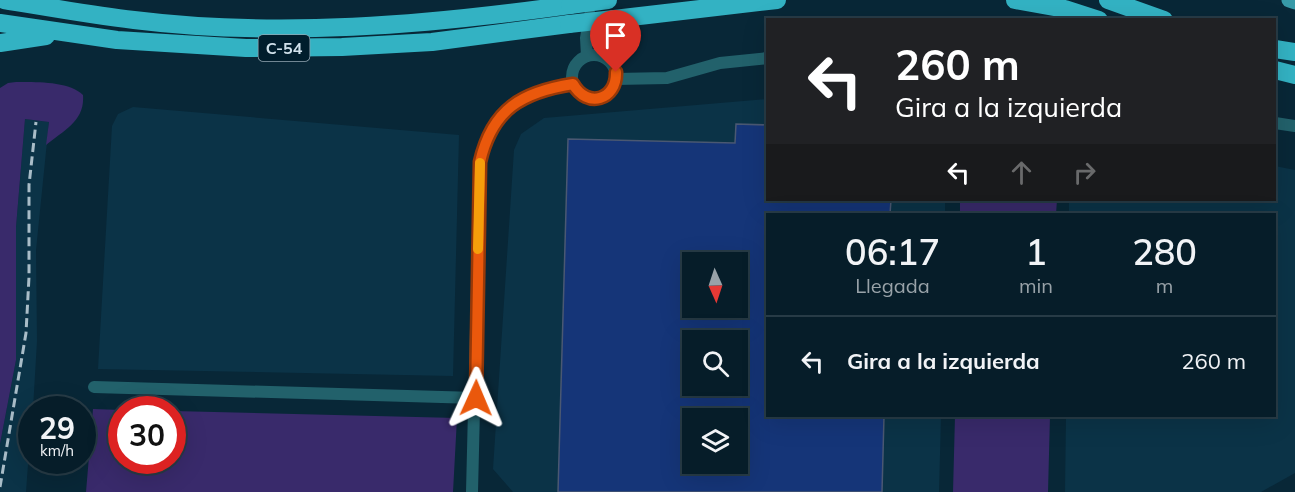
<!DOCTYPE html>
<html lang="es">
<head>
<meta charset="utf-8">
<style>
  :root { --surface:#061d29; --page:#142a35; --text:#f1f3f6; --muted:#98a2a8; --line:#273b46 }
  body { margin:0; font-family:Mulish,sans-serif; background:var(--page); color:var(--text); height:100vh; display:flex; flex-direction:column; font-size:22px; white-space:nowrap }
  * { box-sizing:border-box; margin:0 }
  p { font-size:20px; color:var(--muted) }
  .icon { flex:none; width:33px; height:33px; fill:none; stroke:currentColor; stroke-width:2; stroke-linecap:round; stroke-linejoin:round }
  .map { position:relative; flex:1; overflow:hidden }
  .side { position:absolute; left:766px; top:213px; width:510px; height:204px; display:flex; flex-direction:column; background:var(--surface); border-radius:0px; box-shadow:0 6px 24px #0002,0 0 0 2px var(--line) }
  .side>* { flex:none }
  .hud { position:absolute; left:766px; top:18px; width:510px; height:183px; border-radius:0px; box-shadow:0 6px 24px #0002,0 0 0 2px var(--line); background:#202124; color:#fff; overflow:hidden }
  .needle { width:39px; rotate:177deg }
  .buttons { position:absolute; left:682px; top:252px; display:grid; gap:12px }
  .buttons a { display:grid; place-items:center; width:66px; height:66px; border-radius:0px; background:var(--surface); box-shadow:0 6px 24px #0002,0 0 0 2px var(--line); font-size:30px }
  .speed { position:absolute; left:18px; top:396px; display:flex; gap:12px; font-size:30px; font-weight:700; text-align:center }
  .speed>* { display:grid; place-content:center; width:78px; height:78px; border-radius:50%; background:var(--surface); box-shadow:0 6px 24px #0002,0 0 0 2px var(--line); line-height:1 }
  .speed small { font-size:15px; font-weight:400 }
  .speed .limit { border:9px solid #d22; background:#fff; color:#111 }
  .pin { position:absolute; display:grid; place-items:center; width:51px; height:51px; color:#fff; margin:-62px -26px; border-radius:50% 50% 50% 0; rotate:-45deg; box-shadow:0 0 6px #0007 }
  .pin .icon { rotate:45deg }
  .me { position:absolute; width:66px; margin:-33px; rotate:1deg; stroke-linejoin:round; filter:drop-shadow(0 0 4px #0008) }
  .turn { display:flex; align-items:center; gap:21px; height:126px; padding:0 30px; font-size:27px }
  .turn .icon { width:78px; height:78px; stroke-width:2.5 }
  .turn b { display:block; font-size:42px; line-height:51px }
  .lanes { display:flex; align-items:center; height:57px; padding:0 30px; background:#0003; justify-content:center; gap:30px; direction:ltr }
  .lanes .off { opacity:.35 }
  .eta { display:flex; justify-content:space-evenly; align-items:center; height:102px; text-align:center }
  .eta b { font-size:36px; font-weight:600; line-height:42px }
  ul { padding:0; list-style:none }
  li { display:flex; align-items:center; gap:18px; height:90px; padding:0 30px; border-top:2px solid var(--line) }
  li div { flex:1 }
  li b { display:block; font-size:22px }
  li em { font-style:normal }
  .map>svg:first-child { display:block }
  .built { fill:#0b3347; fill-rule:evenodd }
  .green { fill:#392a6b }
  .building { fill:#153578; stroke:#4a5872; stroke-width:1.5; fill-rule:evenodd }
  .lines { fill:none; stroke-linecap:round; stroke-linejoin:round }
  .street { stroke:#22616b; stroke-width:12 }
  .primary { stroke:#379aa8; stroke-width:15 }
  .highway { stroke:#33b2c3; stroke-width:18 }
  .rail { stroke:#a9bdc8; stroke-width:3; stroke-dasharray:9 4.5; stroke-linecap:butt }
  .highway-bridge { stroke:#33b2c3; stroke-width:18 }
  .route-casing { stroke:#983908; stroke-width:15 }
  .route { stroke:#ea580c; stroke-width:10 }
  .slow { stroke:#f59e0b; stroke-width:10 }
  .labels { text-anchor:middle; stroke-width:6; stroke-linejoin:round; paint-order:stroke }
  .shield { fill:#001d2c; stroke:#92a6b2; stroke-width:1.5 }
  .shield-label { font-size:16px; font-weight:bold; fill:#d0e1eb }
</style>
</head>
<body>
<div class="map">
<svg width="1295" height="492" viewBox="0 0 1295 492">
  <rect width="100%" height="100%" fill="#082737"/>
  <path class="built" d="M 768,99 L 768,200 L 945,200 L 945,214 L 768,214 L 768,416 L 941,416 L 939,492 L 513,492 L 493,469 L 514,150 L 521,134 L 544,118 ZM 693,262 L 738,262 L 738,308 L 693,308 ZM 693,340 L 738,340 L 738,386 L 693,386 ZM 693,418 L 738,418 L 738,464 L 693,464 Z
    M 133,107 L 459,135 L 453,376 L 98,369 L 112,126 L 118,114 Z
    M 25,119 L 49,122 L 36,250 L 37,341 L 33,409 L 32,410 L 26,492 L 0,492 L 0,444 L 16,360 L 16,227 Z
    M 1275,166 L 1295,170 L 1295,473 L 1261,492 L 1065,492 L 1066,416 L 1275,416 L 1275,214 L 1069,214 L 1069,200 L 1275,200 Z"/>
  <path class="green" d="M 16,82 C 36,82 69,81 83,95 C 85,121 64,130 46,145 L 49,122 L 25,119 L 16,227 L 16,360 L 0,444 L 0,88 L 8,83 Z
    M 960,200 L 1057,200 L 1056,214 L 960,214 Z
    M 93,409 L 121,410 L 122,460 L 172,460 L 173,411 L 457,418 L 453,492 L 86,492 Z
    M 955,416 L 1050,416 L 1048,492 L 953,492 Z"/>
  <path class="building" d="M 736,124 L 768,125 L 768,200 L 891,200 L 890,214 L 768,214 L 768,416 L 884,416 L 882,492 L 558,492 L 568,139 L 735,143 ZM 693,262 L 738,262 L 738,308 L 693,308 ZM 693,340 L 738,340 L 738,386 L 693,386 ZM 693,418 L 738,418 L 738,464 L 693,464 Z"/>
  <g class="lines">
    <path class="street" d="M572 77a22 22 0 1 1 44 0a22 22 0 1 1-44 0Z
      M 587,56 L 586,38 L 590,15
      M 616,79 L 667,78 L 720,63 L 768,58
      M 1275,123 L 1295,126
      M 94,387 L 476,398
      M 472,492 L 480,162 C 492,109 522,92 573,84"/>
    <path class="primary" d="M 1289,0 L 1295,2"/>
    <path class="highway" d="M 4,0 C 47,7 91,15 134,20 C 278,38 428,25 570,5
      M 1015,0 L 1065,9 L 1099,20
      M 1108,0 L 1164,20
      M 614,19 L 777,0
      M 0,23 L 117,40 L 246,48 L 342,47 L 432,42 L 569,24
      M 0,43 L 46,36
      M 1275,49 L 1295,52
      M 1275,70 L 1295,75"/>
    <path class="rail" d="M 0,487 L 26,333 L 29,277 L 29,185 L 36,122"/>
    <path class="highway-bridge" d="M 570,5 L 608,0
      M 569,24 L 614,19"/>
  </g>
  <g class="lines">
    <g class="route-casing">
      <path id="route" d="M 476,398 L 480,162 C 492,109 522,92 573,84 C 587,109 617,100 616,72"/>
    </g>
    <use href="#route" class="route"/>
    <path class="slow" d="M 478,249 L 480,163"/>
  </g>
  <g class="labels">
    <rect class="shield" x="258.5" y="35" width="51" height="26" rx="4.5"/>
    <g class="shield-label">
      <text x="284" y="54">C-54</text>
    </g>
  </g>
</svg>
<div class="buttons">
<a><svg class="needle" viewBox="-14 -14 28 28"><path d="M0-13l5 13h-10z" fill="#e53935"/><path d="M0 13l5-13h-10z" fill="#98a2a8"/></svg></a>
<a><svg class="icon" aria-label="search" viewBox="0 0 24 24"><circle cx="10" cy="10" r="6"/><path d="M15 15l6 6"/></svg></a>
<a><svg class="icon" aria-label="layers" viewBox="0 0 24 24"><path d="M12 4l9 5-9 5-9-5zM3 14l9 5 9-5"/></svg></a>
</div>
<div class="speed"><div>29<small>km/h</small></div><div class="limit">30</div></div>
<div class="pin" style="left:616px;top:72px;background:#d93025"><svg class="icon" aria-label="arrive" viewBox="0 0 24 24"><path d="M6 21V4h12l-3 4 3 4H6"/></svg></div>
<svg class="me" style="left:476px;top:398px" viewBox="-20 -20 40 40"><path d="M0-17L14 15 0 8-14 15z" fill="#ea580c" stroke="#fff" stroke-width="4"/></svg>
<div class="hud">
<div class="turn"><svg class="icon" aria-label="left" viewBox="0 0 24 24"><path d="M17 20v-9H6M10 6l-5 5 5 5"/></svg><div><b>260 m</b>Gira a la izquierda</div></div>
<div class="lanes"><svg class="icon" aria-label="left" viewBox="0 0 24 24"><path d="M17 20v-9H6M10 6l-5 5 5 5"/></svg><svg class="icon off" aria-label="ahead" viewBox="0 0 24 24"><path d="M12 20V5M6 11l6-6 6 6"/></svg><svg class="icon off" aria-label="right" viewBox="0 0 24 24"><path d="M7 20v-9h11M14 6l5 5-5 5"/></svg></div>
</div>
<section class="side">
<div class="eta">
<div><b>06:17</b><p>Llegada</p></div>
<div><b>1</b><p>min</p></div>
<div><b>280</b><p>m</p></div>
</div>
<ul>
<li><svg class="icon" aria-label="left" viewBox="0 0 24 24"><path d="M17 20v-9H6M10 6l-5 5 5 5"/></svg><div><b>Gira a la izquierda</b></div><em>260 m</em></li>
</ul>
</section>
</div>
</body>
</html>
